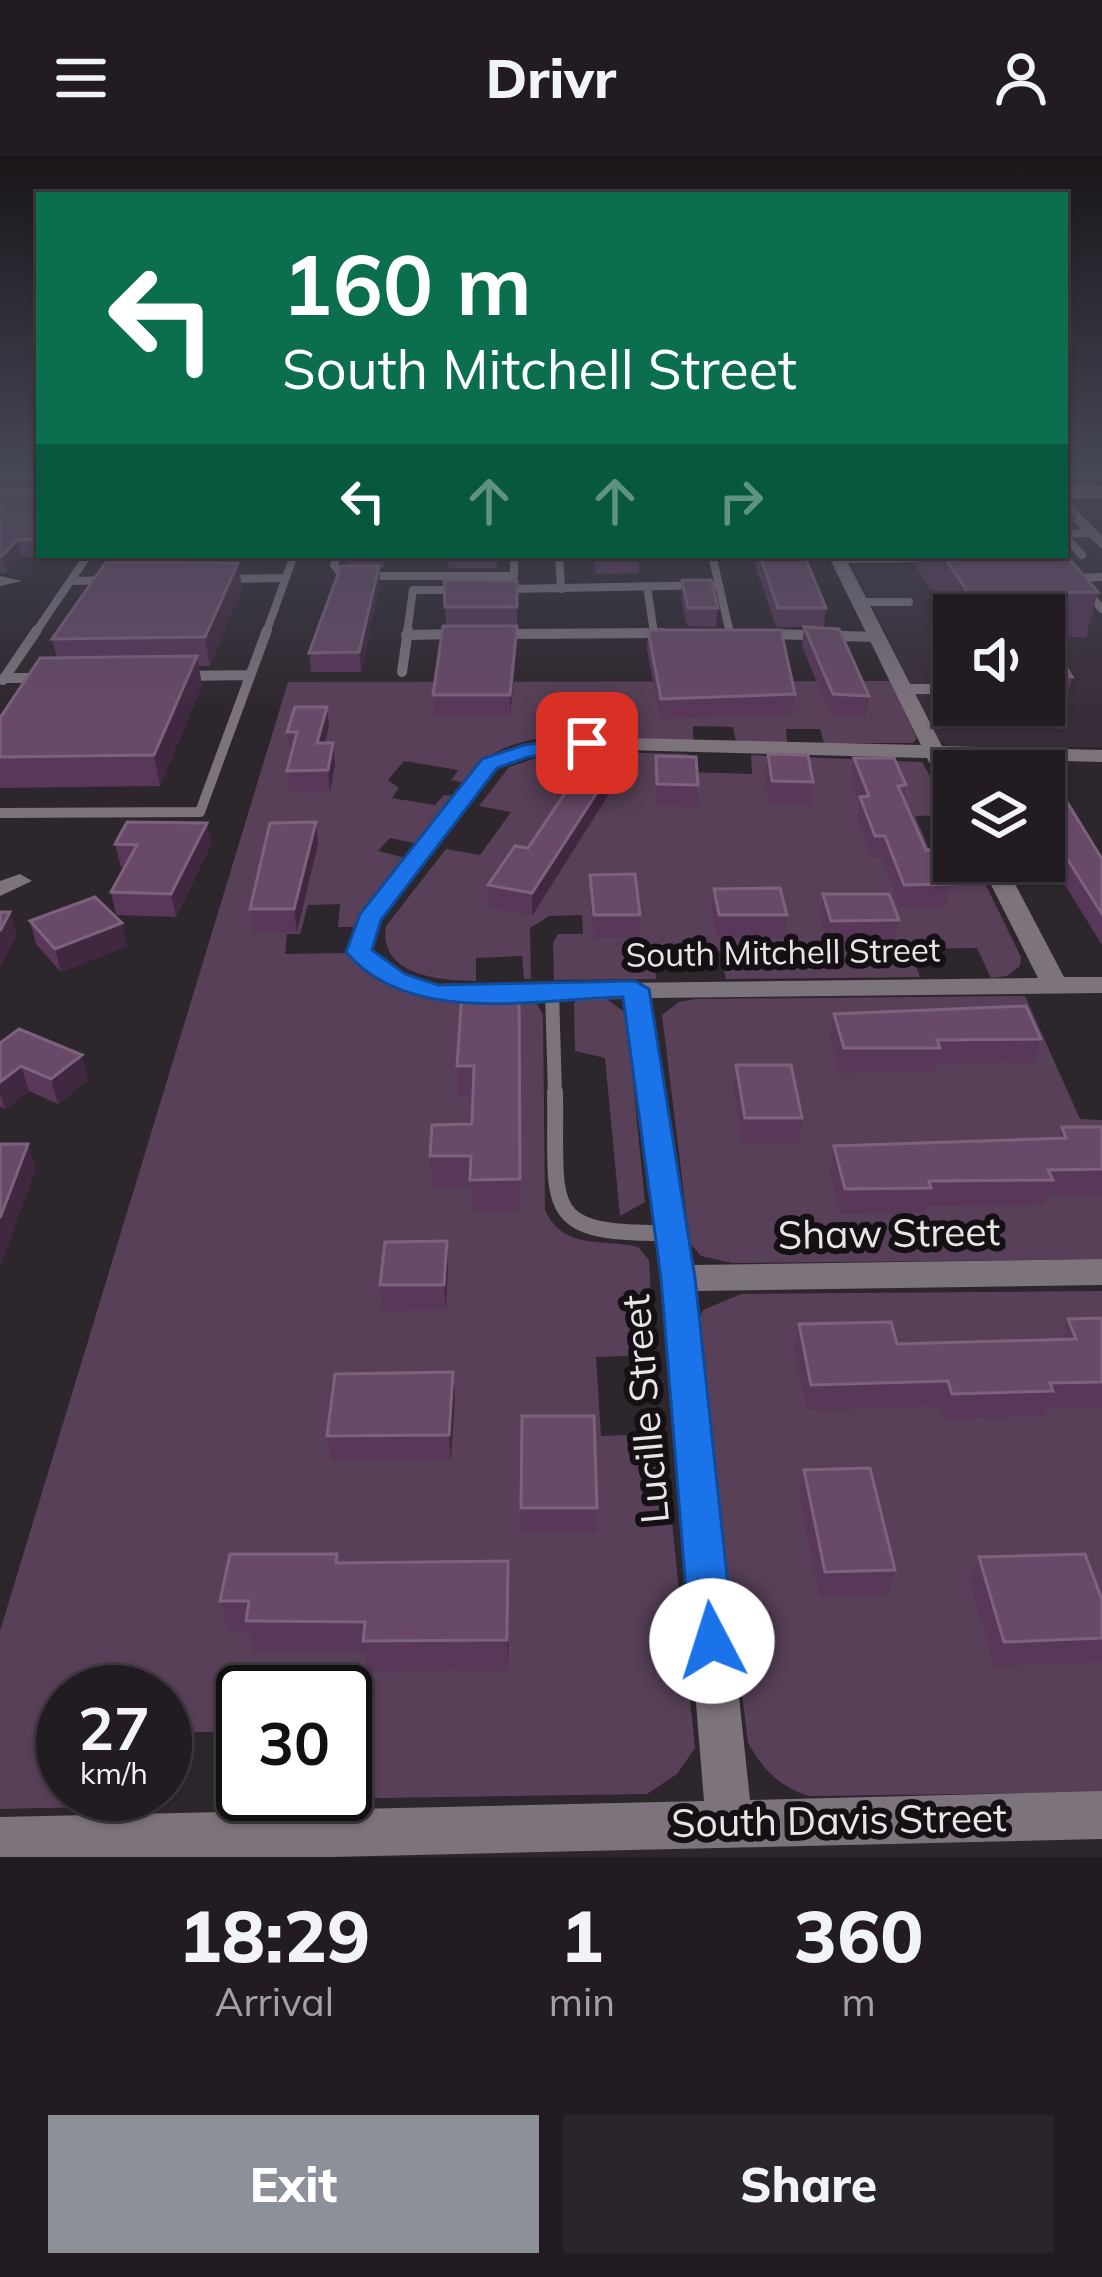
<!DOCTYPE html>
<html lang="en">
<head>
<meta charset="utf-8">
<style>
  :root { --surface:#221c22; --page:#2a252a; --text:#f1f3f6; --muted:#a2a1a5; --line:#3f3a40; --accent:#8c9099 }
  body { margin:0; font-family:Mulish,sans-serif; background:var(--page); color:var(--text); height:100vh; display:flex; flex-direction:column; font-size:45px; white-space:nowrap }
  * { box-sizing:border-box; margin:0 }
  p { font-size:39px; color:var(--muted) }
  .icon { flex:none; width:66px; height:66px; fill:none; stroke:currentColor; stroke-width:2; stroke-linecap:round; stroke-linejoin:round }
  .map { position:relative; height:1701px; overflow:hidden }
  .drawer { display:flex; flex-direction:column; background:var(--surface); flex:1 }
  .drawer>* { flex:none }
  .guide { position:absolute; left:36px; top:36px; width:1032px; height:366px; border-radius:0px; box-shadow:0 3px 9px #0004,0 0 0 3px var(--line); background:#0b6e4f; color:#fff; overflow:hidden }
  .buttons { position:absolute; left:933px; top:438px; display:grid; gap:24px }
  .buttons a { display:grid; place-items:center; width:132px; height:132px; border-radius:0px; background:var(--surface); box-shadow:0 3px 9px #0004,0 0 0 3px var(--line); font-size:60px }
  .speed { position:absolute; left:36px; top:1509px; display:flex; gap:24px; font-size:60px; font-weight:700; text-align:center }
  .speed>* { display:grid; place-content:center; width:156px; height:156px; border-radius:50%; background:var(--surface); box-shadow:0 3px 9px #0004,0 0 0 3px var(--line); line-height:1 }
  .speed small { font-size:30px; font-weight:400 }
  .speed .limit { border:6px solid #111; border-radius:18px; background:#fff; color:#111 }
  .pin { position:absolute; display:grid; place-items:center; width:102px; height:102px; color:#fff; margin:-51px; border-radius:24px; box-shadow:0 6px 18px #0006 }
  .me { position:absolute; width:132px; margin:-66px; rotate:355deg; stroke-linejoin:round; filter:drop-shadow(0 0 9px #0008) }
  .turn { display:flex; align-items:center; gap:42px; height:252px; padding:0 48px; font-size:54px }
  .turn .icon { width:156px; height:156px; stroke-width:2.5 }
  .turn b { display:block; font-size:84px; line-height:102px }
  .lanes { display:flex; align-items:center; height:114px; padding:0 48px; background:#0003; justify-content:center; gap:60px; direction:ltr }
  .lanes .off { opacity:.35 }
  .eta { display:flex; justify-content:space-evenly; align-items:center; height:204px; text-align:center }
  .eta b { font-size:72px; font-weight:800; line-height:84px }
  .cta { display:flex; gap:24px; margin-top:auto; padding:24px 48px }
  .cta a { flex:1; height:138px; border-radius:0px; background:var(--accent); color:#fff; font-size:48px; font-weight:800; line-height:138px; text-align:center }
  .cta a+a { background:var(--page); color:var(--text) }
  header { display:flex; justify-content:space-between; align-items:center; height:156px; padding:0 48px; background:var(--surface); font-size:54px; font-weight:800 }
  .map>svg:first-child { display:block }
  .built { fill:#392d39; fill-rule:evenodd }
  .green { fill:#584058 }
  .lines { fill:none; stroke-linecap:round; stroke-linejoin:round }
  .lane-far3 { stroke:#7d737d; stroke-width:8 }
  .lane-far2 { stroke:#7d737d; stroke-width:10 }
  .lane-far1 { stroke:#7d737d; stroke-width:14 }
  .lane { stroke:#7d737d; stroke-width:16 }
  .street { fill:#7d737d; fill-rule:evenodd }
  .secondary { fill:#957b95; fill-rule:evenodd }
  .wall { fill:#583759 }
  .shaded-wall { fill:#412841 }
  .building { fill:#684a68; stroke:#7c627c; stroke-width:3 }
  .route { fill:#1a73e8; stroke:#114b97; stroke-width:3 }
  .labels { text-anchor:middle; stroke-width:12; stroke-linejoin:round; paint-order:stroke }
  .street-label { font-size:33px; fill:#e9e4e9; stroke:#141014 }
  .near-street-label { font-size:39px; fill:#e9e4e9; stroke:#141014 }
</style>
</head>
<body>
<header><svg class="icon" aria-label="menu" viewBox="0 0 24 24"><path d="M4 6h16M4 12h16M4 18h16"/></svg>Drivr<svg class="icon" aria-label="person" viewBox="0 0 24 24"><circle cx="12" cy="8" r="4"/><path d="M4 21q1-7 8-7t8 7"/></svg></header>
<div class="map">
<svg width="1102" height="1701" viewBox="0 0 1102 1701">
  <rect width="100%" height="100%" fill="#2e262d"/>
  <path class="built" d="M 1065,318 L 1102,318 L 1102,591 L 949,590 L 939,584 L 846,399 L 1065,399 ZM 954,459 L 1044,459 L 1044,549 L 954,549 Z"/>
  <path class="green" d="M 890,525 L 917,582 L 913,587 L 824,587 L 820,573 L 786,573 L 787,587 L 736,586 L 733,571 L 693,570 L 693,586 C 635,584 552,568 498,595 C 484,602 475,615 465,627 L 451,624 L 458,614 L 404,605 L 388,624 L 399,632 L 392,642 L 435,649 L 444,639 L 454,640 L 418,688 L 390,682 L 378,695 L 406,702 L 353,771 L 338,771 L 340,748 L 308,749 L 300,778 L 287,778 L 285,798 L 350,797 C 400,853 458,844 527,844 L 537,848 L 543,859 L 545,1054 C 564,1095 601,1082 638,1091 L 649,1104 L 654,1199 L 596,1201 L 601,1280 L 663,1278 L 695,1592 L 677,1618 L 647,1638 L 316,1643 L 317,1638 L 345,1638 L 345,1536 L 243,1536 L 243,1575 L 165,1577 L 165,1536 L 63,1536 L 63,1638 L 92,1638 L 89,1651 L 0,1653 L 0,1475 L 288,526 Z
    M 557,595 L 687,598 L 688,616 L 752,618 L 751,599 L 922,606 L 952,659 L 915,660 L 932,700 L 974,705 L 1021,801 L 1020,810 L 1007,820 L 991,822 L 977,792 L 910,793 L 920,821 L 726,823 L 720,795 L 654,795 L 656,823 L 554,824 L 553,787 L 558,778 L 583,778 L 582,759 L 549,760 L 530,772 L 531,823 L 524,823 L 522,800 L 476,802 L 476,825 C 441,825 378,820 386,770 L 446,693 L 480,699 L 511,656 L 479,650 L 509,611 Z
    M 602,840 L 626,857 L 645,1046 L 620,1060 L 605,902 L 575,895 L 574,847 L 580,841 Z
    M 1025,840 L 1080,963 L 1102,964 L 1102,1103 L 732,1107 L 701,1100 L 690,1087 L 662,859 L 679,846 L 695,843 Z
    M 1102,1135 L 1102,1636 L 809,1640 C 778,1630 764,1614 748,1587 L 697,1167 L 703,1154 L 741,1138 Z"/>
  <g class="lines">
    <path class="lane-far3" d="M 1065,378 L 1092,377
      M 1065,381 L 1082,399
      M 337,399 L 334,409 L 343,420 L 514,420 L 514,399
      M 559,399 L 561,433
      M 712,399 L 730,477
      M 838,403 L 935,402
      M 1102,421 L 1075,422 L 1102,453
      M 224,423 L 285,422
      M 71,425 L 112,424
      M 647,430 L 654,477
      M 503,433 L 719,429
      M 860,446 L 909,446
      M 35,477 L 88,399
      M 266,477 L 294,399
      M 407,477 L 413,434 L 462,434"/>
    <path class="lane-far2" d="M 499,478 L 662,477
      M 769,478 L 878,481
      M 406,479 L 458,478
      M 402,516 L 408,474
      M 182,520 L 249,519
      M 4,522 L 39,522
      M 3,524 L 37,474
      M 904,533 L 954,533
      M 0,657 L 200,656 L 267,474"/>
    <path class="lane-far1" d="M 552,835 L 555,939"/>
    <path class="lane" d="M 555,936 C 557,1054 538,1079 672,1077"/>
    <path class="street" d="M 1065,344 L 1102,379 L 1102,393 L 1065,357 Z
      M 828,399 L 844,399 L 942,590 L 1102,594 L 1102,606 L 948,602 L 955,615 L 954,640 L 943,634 L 927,602 L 587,593 L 528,601 L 497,612 L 381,764 L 372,794 L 404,817 L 438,829 L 1038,822 L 979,705 L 1003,705 L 1064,821 L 1102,821 L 1102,837 L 650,842 L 693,1109 L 1102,1103 L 1102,1129 L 696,1135 L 750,1644 L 1102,1635 L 1102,1683 L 331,1701 L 0,1701 L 0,1661 L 704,1645 L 661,1122 L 623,843 C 538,844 407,868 346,796 L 360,758 L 483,604 L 517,591 L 587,581 L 921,589 Z
      M 0,420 L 22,425 L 0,430 Z
      M 20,718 L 32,725 L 0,740 L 0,725 Z"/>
    <path class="secondary" d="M 1065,330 L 1102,330 L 1102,342 L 1065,342 Z
      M 0,331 L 39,331 L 39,343 L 0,343 Z"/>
  </g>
  <path class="wall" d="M 39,339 L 39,399 L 43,399 L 42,401 L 21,401 L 7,417 L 0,417 L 0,343 Z
    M 1065,344 L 1077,356 L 1067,397 L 1065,397 Z
    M 118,399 L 187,399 L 183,407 L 238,407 L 242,433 L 210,510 L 198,510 L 202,529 L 160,630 L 0,632 L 0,562 L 57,502 L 52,483 L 120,406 Z
    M 346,399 L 497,399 L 497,412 L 449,412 L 448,404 L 385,404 L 384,412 L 379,412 L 380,428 L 361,516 L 311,516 L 309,497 L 347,410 Z
    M 593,399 L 639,399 L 639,417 L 596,418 Z
    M 752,399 L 804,399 L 826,452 L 824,471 L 776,471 Z
    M 917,399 L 1065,399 L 1098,436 L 1086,481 L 1048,481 L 1072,521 L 1060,570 L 1012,568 L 1001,549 L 1044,549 L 1044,459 L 954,459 L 954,473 L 915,409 Z
    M 444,424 L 517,425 L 517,470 L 446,469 Z
    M 682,424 L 718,452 L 716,471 L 687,470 L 681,442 Z
    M 517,470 L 517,489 L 510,559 L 434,559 L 433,539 Z
    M 804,471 L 869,540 L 866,560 L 830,558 L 802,490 Z
    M 648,474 L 795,538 L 792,558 L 660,563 L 647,493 Z
    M 329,571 L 325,587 L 335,608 L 330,636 L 289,636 L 287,615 L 291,597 L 287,576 Z
    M 1001,597 L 1037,597 L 1102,703 L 1102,789 L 1044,695 L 1044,615 L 997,615 Z
    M 768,598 L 813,626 L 811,648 L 769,647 L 765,619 Z
    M 656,600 L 698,629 L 697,651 L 656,650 Z
    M 854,602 L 906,629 L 904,642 L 926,694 L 951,728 L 946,751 L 900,752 L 882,702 L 871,702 L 857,662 L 859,646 L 851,623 Z
    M 617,625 L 532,760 L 489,751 L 488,729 L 528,692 L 557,649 L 557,629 Z
    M 207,667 L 211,689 L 176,761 L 116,759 L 111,736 L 125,711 L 121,711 L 115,688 Z
    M 318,688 L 297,776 L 254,776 L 250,753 Z
    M 590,719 L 640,759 L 639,782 L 594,782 L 590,742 Z
    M 714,733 L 787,759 L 784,782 L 717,782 L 712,756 Z
    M 823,738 L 899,764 L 894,787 L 828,788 L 820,761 Z
    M 30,765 L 122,767 L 127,790 L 61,816 L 36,788 Z
    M 519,836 L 520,1054 L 472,1055 L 471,1030 L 433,1031 L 430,1000 L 472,968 L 473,940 L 459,940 L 457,910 Z
    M 834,858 L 1041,883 L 1034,907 L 936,908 L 934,916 L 839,917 L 830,882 Z
    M 0,887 L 88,924 L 58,948 L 29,935 L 5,953 L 0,950 Z
    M 736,909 L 802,962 L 799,987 L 742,987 L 734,934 Z
    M 1062,971 L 1102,971 L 1102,1038 L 1048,1039 L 1045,1049 L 926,1050 L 925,1057 L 840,1058 L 830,1015 L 834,990 L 1058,982 Z
    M 447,1085 L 448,1111 L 446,1154 L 383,1155 L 380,1129 Z
    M 1102,1162 L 1102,1251 L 1047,1252 L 1044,1260 L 944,1263 L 940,1251 L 807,1254 L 794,1193 L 799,1168 L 897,1188 L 1061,1183 L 1068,1163 Z
    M 453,1216 L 455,1242 L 451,1304 L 331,1305 L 327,1280 Z
    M 804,1314 L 895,1414 L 888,1438 L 820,1441 L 799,1339 Z
    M 521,1352 L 597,1352 L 596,1377 L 521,1377 Z
    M 337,1398 L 339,1407 L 509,1437 L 508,1515 L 368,1516 L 365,1497 L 254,1497 L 249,1477 L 229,1477 L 220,1445 Z
    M 979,1401 L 1102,1444 L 1102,1506 L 994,1510 L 970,1426 Z"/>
  <path class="shaded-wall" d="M 17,384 L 21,401 L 7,417 L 2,400 Z
    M 176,399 L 187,399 L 179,415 Z
    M 238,407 L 242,433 L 210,510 L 205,481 Z
    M 379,410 L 380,428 L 361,516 L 359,496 Z
    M 517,470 L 517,489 L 510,559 L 510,539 Z
    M 197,500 L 202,529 L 160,630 L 154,599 Z
    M 327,551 L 329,571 L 319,608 L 317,587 Z
    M 333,587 L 335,608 L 330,636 L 328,614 Z
    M 618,604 L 617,625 L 532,760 L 532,737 Z
    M 316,666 L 318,688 L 297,776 L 294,753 Z
    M 207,667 L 211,689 L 176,761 L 171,738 Z
    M 10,756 L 17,779 L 0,812 L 0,775 Z
    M 122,767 L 127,790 L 61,816 L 55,793 Z
    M 82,899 L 88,924 L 58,948 L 51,923 Z
    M 21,910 L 29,935 L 5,953 L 0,937 L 0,926 Z
    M 28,988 L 36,1013 L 0,1112 L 0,1062 Z
    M 447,1085 L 448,1111 L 446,1154 L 444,1129 Z
    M 453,1216 L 455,1242 L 451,1304 L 449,1279 Z
    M 508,1405 L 509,1437 L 508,1515 L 507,1484 Z"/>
  <path class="building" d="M 5,338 L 39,339 L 39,383 L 17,384 L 2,400 L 0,400 L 0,343 Z
    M 1065,344 L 1077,356 L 1065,356 Z
    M 1065,398 L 1098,436 L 1020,437 L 1034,459 L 983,459 L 943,399 Z
    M 760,399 L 804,399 L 826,452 L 778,452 Z
    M 106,406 L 238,407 L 205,481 L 52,483 Z
    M 341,410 L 379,410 L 359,496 L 309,497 Z
    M 444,424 L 517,425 L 517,451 L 445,451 Z
    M 682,424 L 711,424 L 718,452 L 688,452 Z
    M 443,470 L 517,470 L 510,539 L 433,539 Z
    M 804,471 L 839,473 L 869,540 L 833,538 Z
    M 648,474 L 781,474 L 795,538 L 661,543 Z
    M 1044,475 L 1072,521 L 1044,520 Z
    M 197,500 L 154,599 L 0,601 L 0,562 L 40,502 Z
    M 295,551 L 327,551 L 317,587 L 333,587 L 328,614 L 287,615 L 297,576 L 287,576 Z
    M 1001,597 L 1037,597 L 1102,703 L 1102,758 L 1044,666 L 1044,615 L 1012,615 Z
    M 579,598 L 618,604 L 532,737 L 488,729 L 515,690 L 528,692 L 569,631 L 557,629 Z
    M 768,598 L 808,599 L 813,626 L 772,625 Z
    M 656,600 L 696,601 L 698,629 L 657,628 Z
    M 854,602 L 894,602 L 906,629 L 898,630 L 926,694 L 935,694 L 951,728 L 904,729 L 885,680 L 875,680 L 860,641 L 869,640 Z
    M 127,666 L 207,667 L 171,738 L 111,736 L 137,689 L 115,688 Z
    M 316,666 L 294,753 L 250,753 L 270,667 Z
    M 635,718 L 640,759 L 594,759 L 590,719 Z
    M 780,732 L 787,759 L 719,759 L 714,733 Z
    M 823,738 L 889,738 L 899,764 L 831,765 Z
    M 95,741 L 122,767 L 55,793 L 30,765 Z
    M 0,756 L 10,756 L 0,775 Z
    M 519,836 L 520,1023 L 470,1024 L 471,1000 L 430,1000 L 432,969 L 472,968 L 474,910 L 457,910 L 462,837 Z
    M 1026,850 L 1041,883 L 937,884 L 940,892 L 844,892 L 834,858 Z
    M 19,873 L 82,899 L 51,923 L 21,910 L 0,926 L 0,887 Z
    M 736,909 L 791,909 L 802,962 L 745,962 Z
    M 1062,971 L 1102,971 L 1102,1013 L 1048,1014 L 1053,1024 L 929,1025 L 931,1032 L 845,1033 L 834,990 L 1066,982 Z
    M 0,988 L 28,988 L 0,1062 Z
    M 447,1085 L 444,1129 L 380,1129 L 385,1086 Z
    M 1102,1162 L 1102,1226 L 1050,1227 L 1053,1235 L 952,1238 L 948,1225 L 811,1229 L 799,1168 L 891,1166 L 897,1188 L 1076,1183 L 1068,1163 Z
    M 453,1216 L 449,1279 L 327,1280 L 335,1218 Z
    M 522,1260 L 594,1260 L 597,1352 L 521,1352 Z
    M 870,1312 L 895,1414 L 825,1416 L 804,1314 Z
    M 230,1398 L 337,1398 L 336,1407 L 508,1405 L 507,1484 L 363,1485 L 365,1466 L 246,1465 L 249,1445 L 220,1445 Z
    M 1085,1398 L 1102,1444 L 1102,1482 L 1004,1486 L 979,1401 Z"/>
  <linearGradient id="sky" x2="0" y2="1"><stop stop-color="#191519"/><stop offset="0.57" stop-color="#464757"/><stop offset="1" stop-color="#464757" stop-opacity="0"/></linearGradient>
  <rect width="1102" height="556" fill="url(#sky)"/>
  <path class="route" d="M 587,581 L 594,583 L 594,592 L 528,601 L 497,612 L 381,764 L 372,794 L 405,818 L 438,829 L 635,825 L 649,833 L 695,1122 L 734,1485 L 727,1500 L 712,1506 L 697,1500 L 690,1485 L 661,1122 L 623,841 C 537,843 409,871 346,796 L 360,758 L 482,603 L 524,589 Z"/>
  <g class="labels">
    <g class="street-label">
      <text transform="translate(783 796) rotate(-1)" y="12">South Mitchell Street</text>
    </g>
    <g class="near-street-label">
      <text transform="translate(889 1077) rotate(-1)" y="14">Shaw Street</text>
      <text transform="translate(645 1253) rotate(-95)" y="14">Lucille Street</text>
      <text transform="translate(839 1664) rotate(-1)" y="14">South Davis Street</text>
    </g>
  </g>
</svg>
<div class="buttons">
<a><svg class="icon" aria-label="sound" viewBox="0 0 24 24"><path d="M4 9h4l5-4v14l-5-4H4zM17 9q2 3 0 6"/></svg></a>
<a><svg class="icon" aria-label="layers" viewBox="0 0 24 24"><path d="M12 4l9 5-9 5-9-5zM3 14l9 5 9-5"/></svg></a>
</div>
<div class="speed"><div>27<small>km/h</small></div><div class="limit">30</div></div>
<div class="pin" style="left:587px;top:587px;background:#d93025"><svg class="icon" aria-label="arrive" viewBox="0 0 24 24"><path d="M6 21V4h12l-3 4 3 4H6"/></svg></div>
<svg class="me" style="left:712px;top:1485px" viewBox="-20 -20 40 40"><circle r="19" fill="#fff"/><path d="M0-13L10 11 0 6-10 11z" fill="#1a73e8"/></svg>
<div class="guide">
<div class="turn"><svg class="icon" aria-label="left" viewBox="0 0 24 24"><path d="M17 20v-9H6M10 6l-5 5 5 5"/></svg><div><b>160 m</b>South Mitchell Street</div></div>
<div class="lanes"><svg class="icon" aria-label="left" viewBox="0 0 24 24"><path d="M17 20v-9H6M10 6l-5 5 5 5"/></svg><svg class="icon off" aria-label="ahead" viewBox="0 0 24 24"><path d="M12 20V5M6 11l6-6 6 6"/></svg><svg class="icon off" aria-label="ahead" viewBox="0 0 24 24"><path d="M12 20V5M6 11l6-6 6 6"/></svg><svg class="icon off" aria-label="right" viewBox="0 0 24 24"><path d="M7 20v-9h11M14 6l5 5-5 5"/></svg></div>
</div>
</div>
<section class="drawer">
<div class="eta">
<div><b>18:29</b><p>Arrival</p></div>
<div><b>1</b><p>min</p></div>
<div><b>360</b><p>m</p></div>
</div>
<div class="cta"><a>Exit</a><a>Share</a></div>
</section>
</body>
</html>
